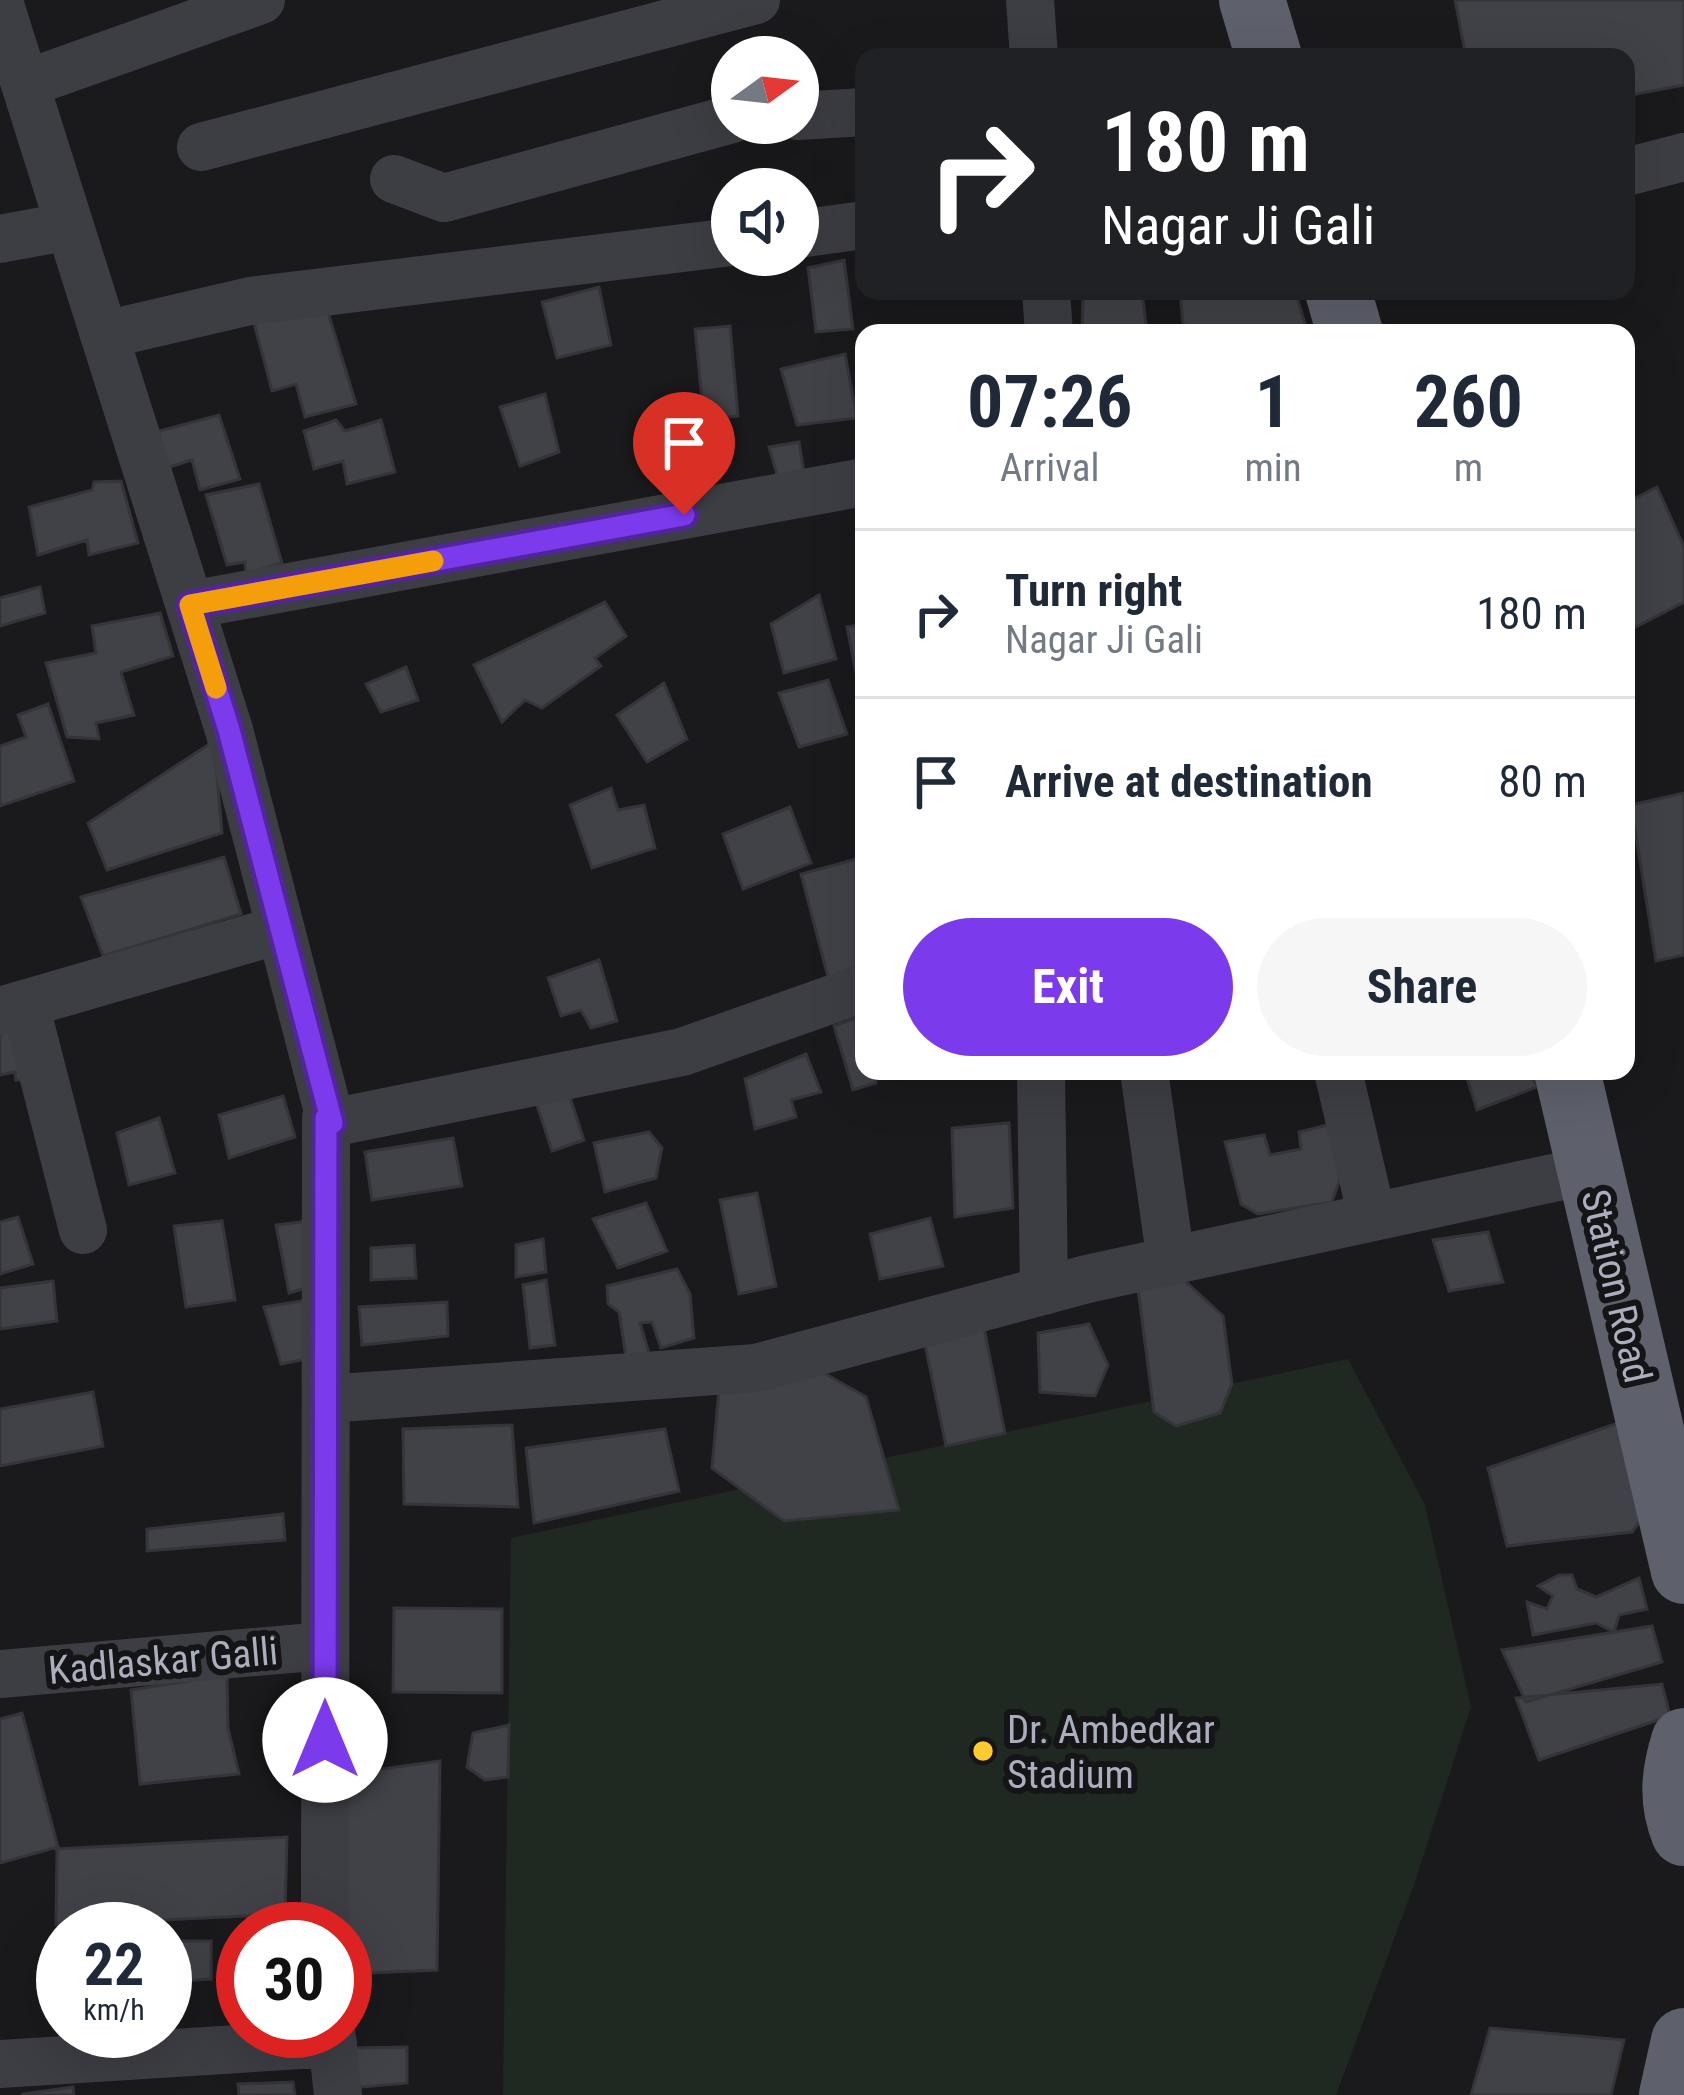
<!DOCTYPE html>
<html lang="en">
<head>
<meta charset="utf-8">
<style>
  :root { --surface:#fff; --page:#f6f6f7; --text:#1f2937; --muted:#747a83; --line:#e0e1e3; --accent:#7c3aed }
  body { margin:0; font-family:"Roboto Condensed",sans-serif; background:var(--page); color:var(--text); height:100vh; display:flex; flex-direction:column; font-size:45px; white-space:nowrap }
  * { box-sizing:border-box; margin:0 }
  p { font-size:39px; color:var(--muted) }
  .icon { flex:none; width:66px; height:66px; fill:none; stroke:currentColor; stroke-width:2; stroke-linecap:round; stroke-linejoin:round }
  .map { position:relative; flex:1; overflow:hidden }
  .side { position:absolute; left:855px; top:324px; width:780px; height:756px; display:flex; flex-direction:column; background:var(--surface); border-radius:24px; box-shadow:0 12px 48px #0002 }
  .side>* { flex:none }
  .banner { position:absolute; left:855px; top:48px; width:780px; height:252px; border-radius:24px; box-shadow:0 12px 48px #0002; background:#202124; color:#fff; overflow:hidden }
  .needle { width:78px; rotate:75deg }
  .buttons { position:absolute; left:711px; top:36px; display:grid; gap:24px }
  .buttons a { display:grid; place-items:center; width:108px; height:108px; border-radius:50%; background:var(--surface); box-shadow:0 12px 48px #0002; font-size:60px }
  .speed { position:absolute; left:36px; top:1902px; display:flex; gap:24px; font-size:60px; font-weight:700; text-align:center }
  .speed>* { display:grid; place-content:center; width:156px; height:156px; border-radius:50%; background:var(--surface); box-shadow:0 12px 48px #0002; line-height:1 }
  .speed small { font-size:30px; font-weight:400 }
  .speed .limit { border:18px solid #d22; background:#fff; color:#111 }
  .pin { position:absolute; display:grid; place-items:center; width:102px; height:102px; color:#fff; margin:-123px -51px; border-radius:50% 50% 50% 0; rotate:-45deg; box-shadow:0 0 12px #0007 }
  .pin .icon { rotate:45deg }
  .me { position:absolute; width:132px; margin:-66px; rotate:0deg; stroke-linejoin:round; filter:drop-shadow(0 0 9px #0008) }
  .turn { display:flex; align-items:center; gap:42px; height:252px; padding:0 48px; font-size:54px }
  .turn .icon { width:156px; height:156px; stroke-width:2.5 }
  .turn b { display:block; font-size:84px; line-height:102px }
  .eta { display:flex; justify-content:space-evenly; align-items:center; height:204px; text-align:center }
  .eta b { font-size:72px; font-weight:700; line-height:84px }
  .cta { display:flex; gap:24px; margin-top:auto; padding:24px 48px }
  .cta a { flex:1; height:138px; border-radius:72px; background:var(--accent); color:#fff; font-size:48px; font-weight:700; line-height:138px; text-align:center }
  .cta a+a { background:var(--page); color:var(--text) }
  ul { padding:0; list-style:none }
  li { display:flex; align-items:center; gap:36px; height:168px; padding:0 48px; border-top:3px solid var(--line) }
  li div { flex:1 }
  li b { display:block; font-size:45px }
  li em { font-style:normal }
  .map>svg:first-child { display:block }
  .green { fill:#1f2921 }
  .building { fill:#414247; stroke:#343439; stroke-width:3 }
  .lines { fill:none; stroke-linecap:round; stroke-linejoin:round }
  .minor { stroke:#3d3d44; stroke-width:48 }
  .trunk { stroke:#5e606b; stroke-width:66 }
  .route-casing { stroke:#51269a; stroke-width:30 }
  .route { stroke:#7c3aed; stroke-width:21 }
  .slow { stroke:#f59e0b; stroke-width:21 }
  .poi-dot { fill:#ffc930; stroke:#151518; stroke-width:4.5 }
  .labels { text-anchor:middle; stroke-width:12; stroke-linejoin:round; paint-order:stroke }
  .street-label { font-size:39px; fill:#abafbd; stroke:#151518 }
  .poi-label { font-size:39px; fill:#abafbd; stroke:#151518; text-anchor:start }
</style>
</head>
<body>
<div class="map">
<svg width="1684" height="2095" viewBox="0 0 1684 2095">
  <rect width="100%" height="100%" fill="#1a1a1d"/>
  <path class="green" d="M 1348,1359 L 1425,1505 L 1471,1707 L 1414,1885 L 1336,2095 L 503,2095 L 511,1538 Z"/>
  <path class="building" d="M 1455,0 L 1684,0 L 1684,85 L 1626,96 L 1626,57 L 1466,57 Z
    M 844,260 L 853,329 L 816,332 L 808,268 Z
    M 599,287 L 611,345 L 557,358 L 542,302 Z
    M 1083,291 L 1142,291 L 1147,333 L 1082,333 Z
    M 1180,291 L 1295,291 L 1308,333 L 1184,333 Z
    M 327,309 L 356,404 L 305,417 L 296,384 L 272,391 L 254,323 Z
    M 730,326 L 738,416 L 704,420 L 695,329 Z
    M 845,354 L 857,418 L 797,425 L 781,369 Z
    M 545,394 L 559,452 L 520,466 L 500,407 Z
    M 219,415 L 240,479 L 200,490 L 192,460 L 166,468 L 159,431 Z
    M 336,420 L 345,431 L 381,420 L 395,472 L 347,484 L 343,461 L 314,469 L 304,431 Z
    M 799,442 L 805,479 L 780,485 L 769,447 Z
    M 121,481 L 138,543 L 89,555 L 87,540 L 38,555 L 29,507 L 92,490 L 94,482 Z
    M 259,484 L 282,563 L 246,574 L 245,562 L 227,565 L 206,495 Z
    M 1657,487 L 1684,547 L 1684,602 L 1626,632 L 1626,503 Z
    M 40,587 L 45,613 L 0,626 L 0,598 Z
    M 819,595 L 836,659 L 784,673 L 771,624 Z
    M 605,602 L 626,636 L 595,658 L 601,666 L 542,708 L 525,700 L 502,722 L 474,665 Z
    M 160,613 L 173,656 L 121,672 L 134,715 L 96,723 L 99,739 L 67,737 L 46,663 L 96,653 L 92,626 Z
    M 864,624 L 864,714 L 847,627 Z
    M 406,667 L 418,700 L 381,712 L 366,684 Z
    M 828,680 L 847,734 L 799,747 L 779,693 Z
    M 664,683 L 687,739 L 647,762 L 617,715 Z
    M 48,704 L 74,781 L 0,806 L 0,746 L 26,737 L 18,715 Z
    M 214,741 L 222,833 L 107,870 L 88,823 Z
    M 611,788 L 618,810 L 644,805 L 655,848 L 592,868 L 570,805 Z
    M 1684,793 L 1684,955 L 1656,961 L 1631,805 Z
    M 790,807 L 811,863 L 743,889 L 723,834 Z
    M 224,857 L 241,914 L 103,956 L 81,897 Z
    M 864,857 L 864,972 L 829,981 L 801,874 Z
    M 599,960 L 617,1021 L 591,1028 L 581,1010 L 561,1016 L 548,978 Z
    M 856,1018 L 864,1071 L 873,1071 L 876,1083 L 853,1090 L 834,1026 Z
    M 23,1028 L 37,1078 L 16,1080 L 15,1072 L 0,1075 L 0,1034 Z
    M 806,1054 L 821,1092 L 791,1100 L 796,1117 L 755,1129 L 745,1079 Z
    M 1474,1071 L 1530,1071 L 1537,1087 L 1477,1110 L 1466,1075 Z
    M 564,1079 L 584,1140 L 552,1151 L 532,1090 Z
    M 283,1096 L 295,1137 L 229,1158 L 219,1115 Z
    M 159,1118 L 175,1173 L 129,1185 L 117,1133 Z
    M 1009,1123 L 1013,1208 L 955,1217 L 952,1128 Z
    M 1331,1124 L 1340,1179 L 1332,1202 L 1258,1214 L 1241,1204 L 1225,1142 L 1264,1135 L 1270,1155 L 1301,1149 L 1299,1132 Z
    M 649,1132 L 662,1148 L 656,1178 L 605,1192 L 594,1143 Z
    M 453,1138 L 462,1186 L 372,1200 L 365,1152 Z
    M 757,1193 L 776,1286 L 739,1294 L 720,1200 Z
    M 646,1203 L 667,1251 L 618,1268 L 593,1219 Z
    M 18,1217 L 33,1264 L 0,1274 L 0,1222 Z
    M 930,1218 L 943,1266 L 880,1279 L 870,1234 Z
    M 222,1221 L 235,1300 L 186,1307 L 174,1226 Z
    M 309,1221 L 319,1284 L 289,1293 L 276,1225 Z
    M 1488,1232 L 1503,1282 L 1449,1291 L 1433,1240 Z
    M 543,1239 L 546,1272 L 516,1277 L 516,1245 Z
    M 414,1245 L 416,1278 L 371,1280 L 371,1248 Z
    M 677,1269 L 690,1294 L 694,1338 L 661,1348 L 652,1322 L 640,1323 L 649,1353 L 626,1357 L 619,1312 L 608,1304 L 607,1286 Z
    M 546,1280 L 555,1345 L 530,1348 L 523,1285 Z
    M 53,1281 L 57,1321 L 0,1329 L 0,1288 Z
    M 1185,1281 L 1223,1316 L 1232,1384 L 1220,1413 L 1176,1426 L 1154,1412 L 1137,1282 Z
    M 308,1300 L 321,1356 L 281,1364 L 264,1307 Z
    M 447,1302 L 448,1336 L 362,1345 L 359,1307 Z
    M 1089,1324 L 1108,1365 L 1095,1396 L 1040,1392 L 1038,1333 Z
    M 984,1328 L 1005,1433 L 946,1446 L 924,1340 Z
    M 824,1373 L 866,1397 L 899,1510 L 784,1521 L 712,1468 L 719,1389 Z
    M 93,1392 L 103,1446 L 0,1466 L 0,1409 Z
    M 1618,1423 L 1649,1509 L 1632,1532 L 1507,1546 L 1488,1468 Z
    M 512,1425 L 518,1507 L 404,1504 L 403,1429 Z
    M 665,1429 L 679,1491 L 534,1523 L 526,1448 Z
    M 283,1514 L 285,1540 L 147,1551 L 147,1529 Z
    M 1559,1575 L 1572,1575 L 1577,1589 L 1596,1597 L 1639,1578 L 1647,1609 L 1619,1615 L 1614,1632 L 1596,1623 L 1533,1635 L 1527,1602 L 1547,1609 L 1553,1596 L 1538,1586 Z
    M 394,1608 L 502,1609 L 502,1693 L 393,1692 Z
    M 1652,1626 L 1662,1662 L 1526,1702 L 1502,1650 Z
    M 227,1675 L 228,1728 L 239,1774 L 140,1784 L 131,1690 Z
    M 1662,1684 L 1670,1716 L 1539,1760 L 1516,1698 Z
    M 22,1713 L 58,1847 L 0,1863 L 0,1719 Z
    M 509,1725 L 508,1777 L 485,1780 L 467,1767 L 473,1733 Z
    M 440,1761 L 437,1970 L 347,1974 L 338,1775 Z
    M 287,1837 L 285,1914 L 56,1925 L 57,1849 Z
    M 165,1941 L 211,1941 L 211,1979 L 165,1982 Z
    M 1490,2028 L 1624,2040 L 1611,2095 L 1471,2095 Z
    M 407,2047 L 407,2083 L 352,2088 L 345,2048 Z
    M 293,2082 L 295,2095 L 239,2095 L 238,2084 Z
    M 73,2087 L 74,2095 L 23,2095 L 23,2094 Z"/>
  <g class="lines">
    <path class="minor" d="M 1030,0 L 1034,57
      M 0,5 L 229,730 L 331,1123 L 326,1118 L 325,1929
      M 25,84 L 261,0
      M 798,116 L 864,112
      M 201,147 L 756,0
      M 1626,172 L 1684,157
      M 394,179 L 444,198 L 732,119
      M 798,234 L 864,225
      M 0,239 L 70,226
      M 1046,291 L 1049,333
      M 104,335 L 250,301 L 732,242
      M 190,605 L 864,482
      M 25,1004 L 83,1230
      M 0,1011 L 279,930
      M 1041,1071 L 1044,1291
      M 1144,1071 L 1171,1261
      M 1338,1071 L 1372,1217
      M 331,1123 L 682,1052 L 864,988
      M 326,1399 L 756,1368 L 1087,1279 L 1590,1170
      M 0,1674 L 325,1646
      M 331,2031 L 338,2095
      M 0,2064 L 333,2043"/>
    <path class="trunk" d="M 1252,0 L 1269,57
      M 1338,291 L 1350,333
      M 1567,1071 L 1684,1571
      M 1684,1741 C 1674,1773 1671,1801 1684,1833
      M 1672,2095 L 1684,2041"/>
  </g>
  <g class="lines">
    <g class="route-casing">
      <path id="route" d="M 325,1740 L 326,1118 L 332,1123 L 229,730 L 190,605 L 684,515"/>
    </g>
    <use href="#route" class="route"/>
    <path class="slow" d="M 216,688 L 190,605 L 433,561"/>
  </g>
  <circle class="poi-dot" cx="983" cy="1751" r="12"/>
  <g class="labels">
    <g class="street-label">
      <text transform="translate(1617 1286) rotate(77)" y="14">Station Road</text>
      <text transform="translate(163 1660) rotate(-5)" y="14">Kadlaskar Galli</text>
    </g>
    <g class="poi-label">
      <text x="1007" y="1743">Dr. Ambedkar<tspan x="1007" dy="45">Stadium</tspan></text>
    </g>
  </g>
</svg>
<div class="buttons">
<a><svg class="needle" viewBox="-14 -14 28 28"><path d="M0-13l5 13h-10z" fill="#e53935"/><path d="M0 13l5-13h-10z" fill="#747a83"/></svg></a>
<a><svg class="icon" aria-label="sound" viewBox="0 0 24 24"><path d="M4 9h4l5-4v14l-5-4H4zM17 9q2 3 0 6"/></svg></a>
</div>
<div class="speed"><div>22<small>km/h</small></div><div class="limit">30</div></div>
<div class="pin" style="left:684px;top:515px;background:#d93025"><svg class="icon" aria-label="arrive" viewBox="0 0 24 24"><path d="M6 21V4h12l-3 4 3 4H6"/></svg></div>
<svg class="me" style="left:325px;top:1740px" viewBox="-20 -20 40 40"><circle r="19" fill="#fff"/><path d="M0-13L10 11 0 6-10 11z" fill="#7c3aed"/></svg>
<div class="banner">
<div class="turn"><svg class="icon" aria-label="right" viewBox="0 0 24 24"><path d="M7 20v-9h11M14 6l5 5-5 5"/></svg><div><b>180 m</b>Nagar Ji Gali</div></div>
</div>
<section class="side">
<div class="eta">
<div><b>07:26</b><p>Arrival</p></div>
<div><b>1</b><p>min</p></div>
<div><b>260</b><p>m</p></div>
</div>
<ul>
<li><svg class="icon" aria-label="right" viewBox="0 0 24 24"><path d="M7 20v-9h11M14 6l5 5-5 5"/></svg><div><b>Turn right</b><p>Nagar Ji Gali</p></div><em>180 m</em></li>
<li><svg class="icon" aria-label="arrive" viewBox="0 0 24 24"><path d="M6 21V4h12l-3 4 3 4H6"/></svg><div><b>Arrive at destination</b></div><em>80 m</em></li>
</ul>
<div class="cta"><a>Exit</a><a>Share</a></div>
</section>
</div>
</body>
</html>
